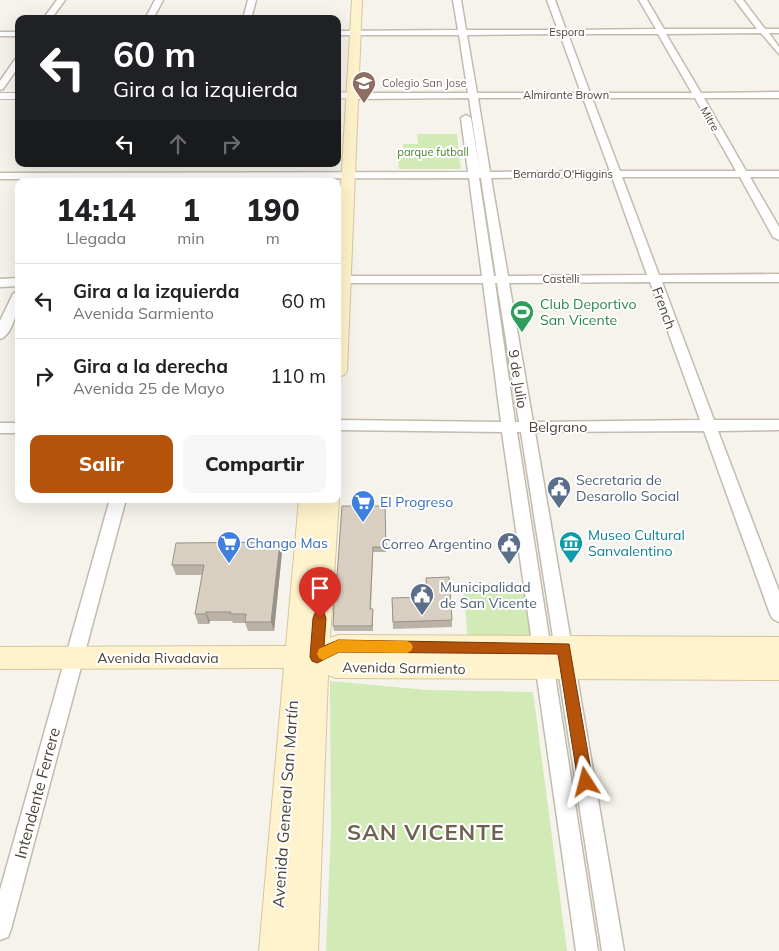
<!DOCTYPE html>
<html lang="es">
<head>
<meta charset="utf-8">
<style>
  :root { --surface:#fff; --page:#f6f6f6; --text:#202124; --muted:#757577; --line:#e0e0e0; --accent:#b45309 }
  body { margin:0; font-family:Mulish,sans-serif; background:var(--page); color:var(--text); height:100vh; display:flex; flex-direction:column; font-size:19px; white-space:nowrap }
  * { box-sizing:border-box; margin:0 }
  p { font-size:16px; color:var(--muted) }
  .icon { flex:none; width:28px; height:28px; fill:none; stroke:currentColor; stroke-width:2; stroke-linecap:round; stroke-linejoin:round }
  .map { position:relative; flex:1; overflow:hidden }
  .panel { position:absolute; left:15px; top:178px; width:326px; height:325px; display:flex; flex-direction:column; background:var(--surface); border-radius:10px; box-shadow:0 5px 20px #0002 }
  .panel>* { flex:none }
  .guide { position:absolute; left:15px; top:15px; width:326px; height:152px; border-radius:10px; box-shadow:0 5px 20px #0002; background:#202124; color:#fff; overflow:hidden }
  .pin { position:absolute; display:grid; place-items:center; width:42px; height:42px; color:#fff; margin:-51px -21px; border-radius:50% 50% 50% 0; rotate:-45deg; box-shadow:0 0 5px #0007 }
  .pin .icon { rotate:45deg }
  .me { position:absolute; width:55px; margin:-28px; rotate:351deg; stroke-linejoin:round; filter:drop-shadow(0 0 4px #0008) }
  .turn { display:flex; align-items:center; gap:18px; height:105px; padding:0 15px; font-size:22px }
  .turn .icon { width:65px; height:65px; stroke-width:2.5 }
  .turn b { display:block; font-size:35px; line-height:42px }
  .lanes { display:flex; align-items:center; height:48px; padding:0 15px; background:#0003; justify-content:center; gap:25px; direction:ltr }
  .lanes .off { opacity:.35 }
  .eta { display:flex; justify-content:space-evenly; align-items:center; height:85px; text-align:center }
  .eta b { font-size:30px; font-weight:800; line-height:35px }
  .button { display:flex; gap:10px; margin-top:auto; padding:10px 15px }
  .button a { flex:1; height:58px; border-radius:10px; background:var(--accent); color:#fff; font-size:20px; font-weight:800; line-height:58px; text-align:center }
  .button a+a { background:var(--page); color:var(--text) }
  ul { padding:0; list-style:none }
  li { display:flex; align-items:center; gap:15px; height:75px; padding:0 15px; border-top:1px solid var(--line) }
  li div { flex:1 }
  li b { display:block; font-size:19px }
  li em { font-style:normal }
  .map>svg:first-child { display:block }
  .green { fill:#d2eab5 }
  .lines { fill:none; stroke-linecap:round; stroke-linejoin:round }
  .minor-casing { stroke:#c2bbae; stroke-width:3 }
  .tertiary-casing { stroke:#c2bbae; stroke-width:2 }
  .secondary-casing { stroke:#d6c79b; stroke-width:2 }
  .minor { fill:#fff; fill-rule:evenodd }
  .tertiary { fill:#fff; fill-rule:evenodd }
  .secondary { fill:#fff3cd; fill-rule:evenodd }
  .wall { fill:#bab2a6 }
  .shaded-wall { fill:#979187 }
  .building { fill:#d8cfc1; stroke:#979187 }
  .route { fill:#b45309; stroke:#753606 }
  .slow { fill:#f59e0b }
  .labels { text-anchor:middle; stroke-width:4; stroke-linejoin:round; paint-order:stroke }
  .far-street-label { font-size:11px; fill:#4b4439; stroke:#fff }
  .far-education-label { font-size:11px; fill:#785e54; stroke:#fff; text-anchor:start }
  .far-park-label { font-size:11px; fill:#4a7f2a; stroke:#fff }
  .leisure-label { font-size:14px; fill:#27864d; stroke:#fff; text-anchor:start }
  .street-label { font-size:14px; fill:#4b4439; stroke:#fff }
  .service-label { font-size:14px; fill:#4e5e75; stroke:#fff; text-anchor:start }
  .shop-label { font-size:14px; fill:#366cbe; stroke:#fff; text-anchor:start }
  .culture-label { font-size:14px; fill:#0d838f; stroke:#fff; text-anchor:start }
  .near-street-label { font-size:16px; fill:#4b4439; stroke:#fff }
  .near-district-label { font-size:22px; font-weight:bold; letter-spacing:1px; fill:#6e6250; stroke:#fff }
</style>
</head>
<body>
<div class="map">
<svg width="779" height="951" viewBox="0 0 779 951">
  <rect width="100%" height="100%" fill="#f6f3ec"/>
  <path class="green" d="M 417,134 L 457,134 L 461,169 L 399,169 L 397,152 L 404,152 L 403,144 L 418,144 Z
    M 525,583 L 533,640 L 468,642 L 463,584 Z
    M 330,681 L 427,690 L 533,692 L 567,951 L 326,951 L 331,830 Z"/>
  <g class="lines">
    <g class="minor-casing">
      <path id="minor" d="M 57,0 L 65,0 L 51,19 L 43,19 Z
        M 155,0 L 163,0 L 153,19 L 145,19 Z
        M 248,0 L 256,0 L 251,19 L 243,19 Z
        M 453,0 L 461,0 L 466,30 L 558,30 L 547,0 L 555,0 L 566,30 L 656,29 L 639,0 L 647,0 L 664,29 L 757,29 L 735,0 L 743,0 L 765,29 L 779,29 L 779,33 L 769,33 L 779,47 L 779,54 L 761,33 L 666,34 L 701,93 L 779,92 L 779,98 L 704,98 L 746,171 L 779,171 L 779,177 L 750,177 L 779,227 L 779,240 L 773,237 L 740,177 L 622,177 L 659,275 L 779,274 L 779,282 L 662,282 L 714,420 L 779,420 L 779,430 L 718,431 L 779,591 L 779,622 L 773,619 L 770,614 L 704,431 L 535,432 L 624,951 L 602,951 L 521,432 L 517,432 L 598,951 L 576,951 L 502,432 L 338,430 L 338,420 L 501,422 L 483,283 L 338,283 L 338,276 L 482,276 L 469,178 L 0,179 L 0,173 L 468,172 L 461,118 L 466,115 L 471,118 L 480,172 L 469,98 L 352,99 L 348,96 L 352,93 L 468,93 L 459,35 L 338,35 L 338,31 L 458,30 ZM 560,34 L 581,93 L 477,93 L 467,35 ZM 568,34 L 658,34 L 692,93 L 590,93 ZM 478,98 L 583,98 L 610,171 L 490,172 ZM 592,98 L 695,98 L 736,171 L 620,171 ZM 612,177 L 647,275 L 508,276 L 491,178 ZM 479,178 L 481,178 L 496,276 L 494,276 ZM 650,282 L 700,420 L 533,422 L 509,283 ZM 495,283 L 497,283 L 519,422 L 515,422 Z
        M 0,32 L 19,32 L 19,36 L 0,36 Z
        M 16,58 L 19,58 L 19,66 L 3,89 L 0,90 L 0,81 Z
        M 19,278 L 19,286 L 0,287 L 0,279 Z
        M 19,290 C 19,303 14,335 0,339 L 0,321 L 13,294 Z
        M 0,423 L 19,423 L 19,433 L 0,433 Z
        M 110,499 L 126,499 L 11,929 L 8,937 L 0,940 L 0,890 Z"/>
    </g>
    <g class="tertiary-casing">
      <path id="tertiary" d="M 338,92 L 352,93 L 357,96 L 352,99 L 338,98 Z
        M 0,93 L 19,93 L 19,99 L 0,99 Z"/>
    </g>
    <g class="secondary-casing">
      <path id="secondary" d="M 352,0 L 362,0 L 347,371 L 344,375 L 338,377 L 338,236 Z
        M 338,496 L 339,499 L 330,638 L 338,635 L 779,637 L 779,680 L 336,678 L 328,675 L 318,951 L 259,951 L 284,668 L 0,669 L 0,647 L 286,646 L 299,499 L 338,499 Z"/>
    </g>
    <use href="#minor" class="minor"/>
    <use href="#tertiary" class="tertiary"/>
    <use href="#secondary" class="secondary"/>
  </g>
  <path class="wall" d="M 385,506 L 386,552 L 373,552 L 371,609 L 373,609 L 373,631 L 334,631 L 333,626 L 337,576 Z
    M 282,552 L 274,631 L 248,631 L 245,623 L 233,623 L 232,621 L 210,621 L 209,624 L 198,624 L 195,614 L 202,575 L 176,575 L 172,565 Z
    M 426,578 L 452,620 L 452,627 L 393,629 L 392,598 L 426,597 Z"/>
  <path class="shaded-wall" d="M 280,542 L 282,552 L 274,631 L 271,622 Z
    M 206,612 L 210,621 L 209,624 L 206,614 Z"/>
  <path class="building" d="M 342,506 L 385,506 L 386,547 L 373,547 L 370,609 L 373,609 L 372,626 L 333,626 L 335,576 L 337,576 Z
    M 280,542 L 271,622 L 245,622 L 246,614 L 230,614 L 231,612 L 206,612 L 206,614 L 195,614 L 204,565 L 172,565 L 176,543 Z
    M 449,577 L 452,620 L 393,622 L 392,598 L 427,597 L 426,578 Z"/>
  <path class="route" d="M 320,612 L 324,613 L 326,618 L 324,646 L 338,640 L 569,644 L 593,782 L 591,787 L 586,789 L 580,787 L 578,782 L 558,654 L 339,652 L 317,663 L 312,661 L 310,657 L 313,618 L 315,613 Z"/>
  <path class="slow" d="M 338,640 L 407,641 L 411,643 L 413,647 L 411,651 L 407,653 L 339,652 L 323,660 L 319,658 L 317,654 L 319,649 Z"/>
  <defs>
    <g id="school-pin" transform="scale(1.25)"><path d="M0 17L-7.5 6A9.5 9.5 0 1 1 7.5 6Z" fill="#8d6e63" stroke="#fff"/><path d="M0-5L7-2L0 1L-7-2ZM-4 1L0 2.5L4 1V4Q0 6-4 4Z" fill="#fff"/></g>
    <g id="stadium-pin" transform="scale(1.25)"><path d="M0 17L-7.5 6A9.5 9.5 0 1 1 7.5 6Z" fill="#2e9e5b" stroke="#fff"/><path d="M0-5a6.5 5 0 1 0 0 10a6.5 5 0 1 0 0-10ZM-3.5-1.8h7v3.6h-7Z" fill="#fff"/></g>
    <g id="civic-pin" transform="scale(1.25)"><path d="M0 17L-7.5 6A9.5 9.5 0 1 1 7.5 6Z" fill="#5c6f8a" stroke="#fff"/><path d="M-.6-6.5H3V-4.5H.6V-3L4-1V1h2V6H-6V1h2V-1L-.6-3ZM-1.2 2.5V6h2.4V2.5Z" fill="#fff"/></g>
    <g id="supermarket-pin" transform="scale(1.25)"><path d="M0 17L-7.5 6A9.5 9.5 0 1 1 7.5 6Z" fill="#3f7fe0" stroke="#fff"/><path d="M-6-5.5h2.5l.6 2H6L4.5 2H-2.5L-4.4-4H-6ZM-1.5 3.2a1.3 1.3 0 1 0 .1 0ZM3 3.2a1.3 1.3 0 1 0 .1 0Z" fill="#fff"/></g>
    <g id="museum-pin" transform="scale(1.25)"><path d="M0 17L-7.5 6A9.5 9.5 0 1 1 7.5 6Z" fill="#0f9aa8" stroke="#fff"/><path d="M0-6L6-3V-2H-6V-3ZM-5-1h2V3h-2ZM-1-1h2V3h-2ZM3-1h2V3H3ZM-6 4H6V6H-6Z" fill="#fff"/></g>
  </defs>
  <g fill-rule="evenodd">
    <use href="#school-pin" x="364" y="83"/>
    <use href="#stadium-pin" x="522" y="312"/>
    <use href="#civic-pin" x="559" y="488"/>
    <use href="#supermarket-pin" x="363" y="502"/>
    <use href="#supermarket-pin" x="229" y="543"/>
    <use href="#museum-pin" x="571" y="543"/>
    <use href="#civic-pin" x="509" y="544"/>
    <use href="#civic-pin" x="422" y="595"/>
  </g>
  <g class="labels">
    <g class="far-street-label">
      <text x="567" y="36">Espora</text>
      <text x="566" y="99">Almirante Brown</text>
      <text transform="translate(710 119) rotate(60)" y="4">Mitre</text>
      <text x="563" y="178">Bernardo O'Higgins</text>
      <text x="561" y="283">Castelli</text>
    </g>
    <g class="far-education-label">
      <text x="382" y="87">Colegio San Jose</text>
    </g>
    <g class="far-park-label">
      <text x="433" y="156">parque futball</text>
    </g>
    <g class="leisure-label">
      <text x="540" y="309">Club Deportivo<tspan x="540" dy="16">San Vicente</tspan></text>
    </g>
    <g class="street-label">
      <text transform="translate(664 308) rotate(70)" y="5">French</text>
      <text transform="translate(518 379) rotate(81)" y="5">9 de Julio</text>
      <text x="558" y="432">Belgrano</text>
      <text x="158" y="663">Avenida Rivadavia</text>
      <text transform="translate(404 668) rotate(1)" y="5">Avenida Sarmiento</text>
    </g>
    <g class="service-label">
      <text x="576" y="485">Secretaria de<tspan x="576" dy="16">Desarollo Social</tspan></text>
      <text x="492" y="549" text-anchor="end">Correo Argentino</text>
      <text x="440" y="592">Municipalidad<tspan x="440" dy="16">de San Vicente</tspan></text>
    </g>
    <g class="shop-label">
      <text x="380" y="507">El Progreso</text>
      <text x="246" y="548">Chango Mas</text>
    </g>
    <g class="culture-label">
      <text x="588" y="540">Museo Cultural<tspan x="588" dy="16">Sanvalentino</tspan></text>
    </g>
    <g class="near-street-label">
      <text transform="translate(37 793) rotate(-75)" y="6">Intendente Ferrere</text>
      <text transform="translate(285 804) rotate(-86)" y="6">Avenida General San Martín</text>
    </g>
    <g class="near-district-label">
      <text x="426" y="840">SAN VICENTE</text>
    </g>
  </g>
</svg>
<div class="pin" style="left:320px;top:618px;background:#d93025"><svg class="icon" aria-label="arrive" viewBox="0 0 24 24"><path d="M6 21V4h12l-3 4 3 4H6"/></svg></div>
<svg class="me" style="left:586px;top:782px" viewBox="-20 -20 40 40"><path d="M0-17L14 15 0 8-14 15z" fill="#b45309" stroke="#fff" stroke-width="4"/></svg>
<div class="guide">
<div class="turn"><svg class="icon" aria-label="left" viewBox="0 0 24 24"><path d="M17 20v-9H6M10 6l-5 5 5 5"/></svg><div><b>60 m</b>Gira a la izquierda</div></div>
<div class="lanes"><svg class="icon" aria-label="left" viewBox="0 0 24 24"><path d="M17 20v-9H6M10 6l-5 5 5 5"/></svg><svg class="icon off" aria-label="ahead" viewBox="0 0 24 24"><path d="M12 20V5M6 11l6-6 6 6"/></svg><svg class="icon off" aria-label="right" viewBox="0 0 24 24"><path d="M7 20v-9h11M14 6l5 5-5 5"/></svg></div>
</div>
<section class="panel">
<div class="eta">
<div><b>14:14</b><p>Llegada</p></div>
<div><b>1</b><p>min</p></div>
<div><b>190</b><p>m</p></div>
</div>
<ul>
<li><svg class="icon" aria-label="left" viewBox="0 0 24 24"><path d="M17 20v-9H6M10 6l-5 5 5 5"/></svg><div><b>Gira a la izquierda</b><p>Avenida Sarmiento</p></div><em>60 m</em></li>
<li><svg class="icon" aria-label="right" viewBox="0 0 24 24"><path d="M7 20v-9h11M14 6l5 5-5 5"/></svg><div><b>Gira a la derecha</b><p>Avenida 25 de Mayo</p></div><em>110 m</em></li>
</ul>
<div class="button"><a>Salir</a><a>Compartir</a></div>
</section>
</div>
</body>
</html>
